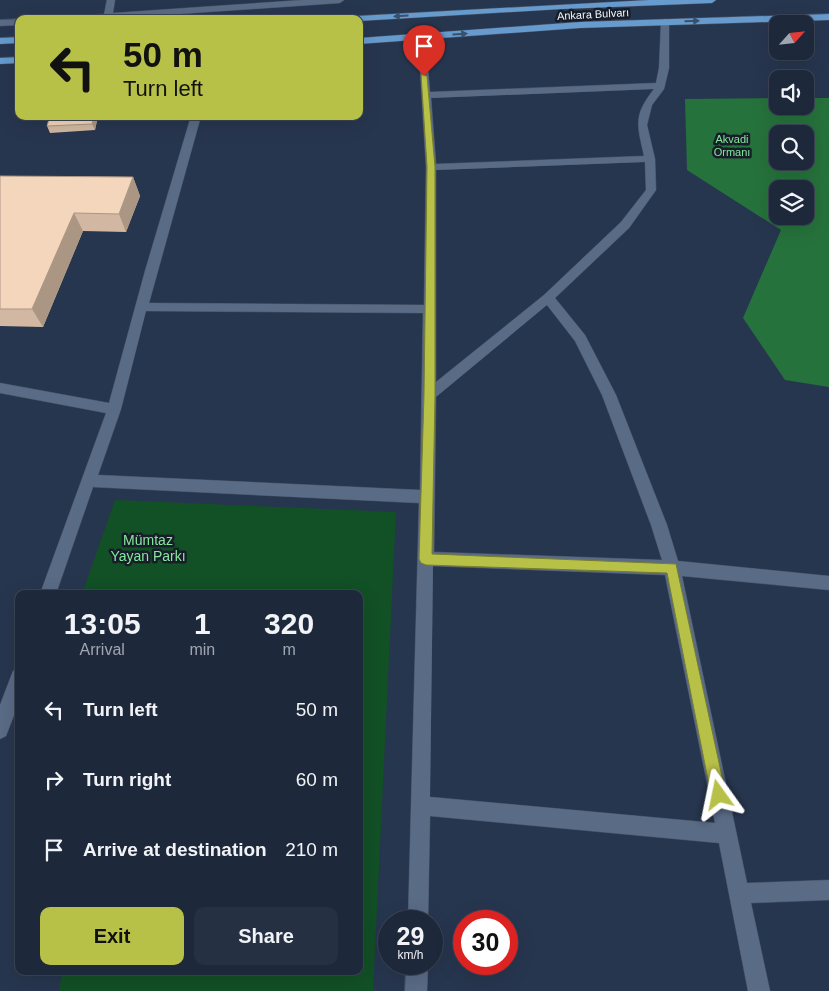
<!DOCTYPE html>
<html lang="en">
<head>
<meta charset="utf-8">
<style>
  :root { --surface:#1d283b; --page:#253042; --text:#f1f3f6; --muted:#a0a6af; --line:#3b4455; --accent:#b8c147 }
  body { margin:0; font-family:Arial,sans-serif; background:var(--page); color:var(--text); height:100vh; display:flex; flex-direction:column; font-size:19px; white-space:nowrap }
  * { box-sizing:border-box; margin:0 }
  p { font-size:16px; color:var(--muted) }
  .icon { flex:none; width:28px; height:28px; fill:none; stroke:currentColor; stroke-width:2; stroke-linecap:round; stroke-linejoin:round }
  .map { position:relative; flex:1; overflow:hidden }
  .panel { position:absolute; left:15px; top:590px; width:348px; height:385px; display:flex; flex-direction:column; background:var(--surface); border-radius:10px; box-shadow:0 5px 20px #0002,0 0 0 1px var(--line) }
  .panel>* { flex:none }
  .top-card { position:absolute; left:15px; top:15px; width:348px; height:105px; border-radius:10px; box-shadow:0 5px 20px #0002,0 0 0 1px var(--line); background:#b8c147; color:#111; overflow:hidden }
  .needle { width:32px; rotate:63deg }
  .buttons { position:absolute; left:769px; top:15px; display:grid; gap:10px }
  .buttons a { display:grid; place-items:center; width:45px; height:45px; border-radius:10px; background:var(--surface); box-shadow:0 5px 20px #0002,0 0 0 1px var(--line); font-size:25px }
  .speed { position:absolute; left:378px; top:910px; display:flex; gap:10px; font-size:25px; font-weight:700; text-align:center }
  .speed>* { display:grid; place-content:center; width:65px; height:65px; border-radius:50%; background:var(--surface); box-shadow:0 5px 20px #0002,0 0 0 1px var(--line); line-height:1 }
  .speed small { font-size:12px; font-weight:400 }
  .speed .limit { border:8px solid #d22; background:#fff; color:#111 }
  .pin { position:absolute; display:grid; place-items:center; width:42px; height:42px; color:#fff; margin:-51px -21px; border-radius:50% 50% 50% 0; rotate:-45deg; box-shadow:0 0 5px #0007 }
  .pin .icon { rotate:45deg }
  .me { position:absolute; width:55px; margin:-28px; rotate:348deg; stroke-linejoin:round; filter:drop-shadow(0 0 4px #0008) }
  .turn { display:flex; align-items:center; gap:18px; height:105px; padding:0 25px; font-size:22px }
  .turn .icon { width:65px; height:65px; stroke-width:2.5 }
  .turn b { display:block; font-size:35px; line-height:42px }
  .eta { display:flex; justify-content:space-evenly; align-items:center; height:85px; text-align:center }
  .eta b { font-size:30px; font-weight:700; line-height:35px }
  .cta { display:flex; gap:10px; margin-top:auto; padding:10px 25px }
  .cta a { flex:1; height:58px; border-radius:10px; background:var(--accent); color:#111; font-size:20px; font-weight:700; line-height:58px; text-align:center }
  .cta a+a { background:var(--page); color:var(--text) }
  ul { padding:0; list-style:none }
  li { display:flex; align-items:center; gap:15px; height:70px; padding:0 25px }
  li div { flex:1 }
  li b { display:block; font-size:19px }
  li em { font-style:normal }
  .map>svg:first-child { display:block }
  .green { fill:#125026 }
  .forest { fill:#26723c; fill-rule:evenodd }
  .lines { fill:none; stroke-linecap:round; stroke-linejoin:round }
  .street-casing { stroke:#455164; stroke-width:1 }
  .primary-casing { stroke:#455164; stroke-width:1 }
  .street { fill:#5a6b86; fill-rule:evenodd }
  .primary { fill:#679bce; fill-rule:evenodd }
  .wall { fill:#d2b8a2 }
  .shaded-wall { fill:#ab9684 }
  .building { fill:#f4d6bc; stroke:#ab9684 }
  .oneway { fill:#37506b }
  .route { fill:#b8c147; stroke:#787d2e }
  .labels { text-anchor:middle; stroke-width:5; stroke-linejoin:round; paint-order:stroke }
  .far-street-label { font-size:11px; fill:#eff5fe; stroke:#171e29 }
  .far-park-label { font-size:11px; fill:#85e89c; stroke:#171e29 }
  .park-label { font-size:14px; fill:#85e89c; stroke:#171e29 }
</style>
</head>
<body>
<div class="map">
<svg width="829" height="991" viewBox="0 0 829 991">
  <rect width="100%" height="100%" fill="#27364f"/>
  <path class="green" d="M 115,500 L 396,512 L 373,991 L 59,991 L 62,971 L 359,971 L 359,594 L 82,594 Z"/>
  <path class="forest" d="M 777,98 L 778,106 L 805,106 L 805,98 L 829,98 L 829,387 L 785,380 L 743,318 L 781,230 L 687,170 L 685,99 ZM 778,134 L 805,134 L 805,161 L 778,161 ZM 778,189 L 805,189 L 805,216 L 778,216 Z"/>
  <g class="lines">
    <g class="street-casing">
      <path id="street" d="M 107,0 L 115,0 L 113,13 L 303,0 L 344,0 L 340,3 L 106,19 L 61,19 L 65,16 L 104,14 Z
        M 19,19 L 19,25 L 0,26 L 0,20 Z
        M 665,19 L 669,22 L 669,68 L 664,89 L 652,105 L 647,125 L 655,159 L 656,190 L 629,228 L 555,298 L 585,335 L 616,395 L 667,525 L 678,561 L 829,576 L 829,590 L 682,576 L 747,883 L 829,880 L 829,900 L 751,903 L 770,991 L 748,991 L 719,843 L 430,816 L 428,921 L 408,921 L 419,503 L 93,487 L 56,594 L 40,594 L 106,413 L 0,393 L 0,383 L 109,403 L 145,271 L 191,116 L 201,116 L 149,303 L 424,305 L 426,167 L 418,35 L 421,34 L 425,37 L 430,92 L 656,83 L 659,68 L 661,22 ZM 654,89 C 633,116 637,124 644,156 L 436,164 L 431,98 ZM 645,162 L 646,190 L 621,222 L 544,295 L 436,382 L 436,170 ZM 547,305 L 575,341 L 602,395 L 651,525 L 662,560 L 434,552 L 436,397 ZM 146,311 L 423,313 L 420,490 L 98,475 L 121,409 ZM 433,566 L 665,575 L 715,823 L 430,797 Z
        M 19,669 L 19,702 L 6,736 L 0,739 L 0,705 L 13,671 Z
        M 406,964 L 428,964 L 427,991 L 405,991 Z"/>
    </g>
    <g class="primary-casing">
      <path id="primary" d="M 649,0 L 716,0 L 712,3 L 562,9 L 359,21 L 359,19 L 353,19 L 357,16 Z
        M 829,14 L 829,20 L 580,28 L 359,44 L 359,38 L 580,22 Z
        M 19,37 L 19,43 L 0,44 L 0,38 Z
        M 19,57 L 19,63 L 0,64 L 0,58 Z"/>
    </g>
    <use href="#street" class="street"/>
    <use href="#primary" class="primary"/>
  </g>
  <path class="wall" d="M 50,116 L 98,116 L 95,130 L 50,133 L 47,126 Z
    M 0,176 L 133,177 L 140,196 L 126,232 L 83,231 L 43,327 L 0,326 Z"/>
  <path class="shaded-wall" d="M 94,116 L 98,116 L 95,130 L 92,124 Z
    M 133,177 L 140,196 L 126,232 L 119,214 Z
    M 74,213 L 83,231 L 43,327 L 32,309 Z"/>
  <path class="building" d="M 50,116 L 94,116 L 92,124 L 47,126 Z
    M 0,176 L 133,177 L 119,214 L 74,213 L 32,309 L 0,309 Z"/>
  <defs><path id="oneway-solid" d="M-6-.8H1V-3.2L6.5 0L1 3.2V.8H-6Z" transform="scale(1.25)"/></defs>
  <g class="oneway">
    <use href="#oneway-solid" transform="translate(401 16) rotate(176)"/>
    <use href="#oneway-solid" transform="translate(692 21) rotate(-2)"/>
    <use href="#oneway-solid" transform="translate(460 34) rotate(-4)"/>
  </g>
  <path class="route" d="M 421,74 L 427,76 L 435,167 L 435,395 L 432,554 L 676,564 L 726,795 L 724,800 L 719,802 L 714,800 L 711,795 L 667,573 L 426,565 L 421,563 L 419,559 L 424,395 L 427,167 Z"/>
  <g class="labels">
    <g class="far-street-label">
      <text transform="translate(593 14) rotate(-3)" y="4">Ankara Bulvarı</text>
    </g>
    <g class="far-park-label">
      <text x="732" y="143">Akvadi<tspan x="732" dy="13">Ormanı</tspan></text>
    </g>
    <g class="park-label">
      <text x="148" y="545">Mümtaz<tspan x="148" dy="16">Yayan Parkı</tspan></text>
    </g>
  </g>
</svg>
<div class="buttons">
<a><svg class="needle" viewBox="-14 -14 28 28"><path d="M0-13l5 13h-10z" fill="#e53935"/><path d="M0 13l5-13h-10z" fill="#a0a6af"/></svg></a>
<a><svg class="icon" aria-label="sound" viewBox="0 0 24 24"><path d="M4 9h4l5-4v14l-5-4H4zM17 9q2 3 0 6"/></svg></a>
<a><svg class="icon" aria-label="search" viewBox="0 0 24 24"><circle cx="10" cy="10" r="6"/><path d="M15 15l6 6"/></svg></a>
<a><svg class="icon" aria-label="layers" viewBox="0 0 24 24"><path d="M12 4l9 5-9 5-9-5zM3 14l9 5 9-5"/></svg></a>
</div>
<div class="speed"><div>29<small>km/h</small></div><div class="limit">30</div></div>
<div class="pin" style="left:424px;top:76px;background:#d93025"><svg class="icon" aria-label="arrive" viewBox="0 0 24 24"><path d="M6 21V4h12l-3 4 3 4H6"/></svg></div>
<svg class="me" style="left:719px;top:795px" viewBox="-20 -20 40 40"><path d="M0-17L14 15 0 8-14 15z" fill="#b8c147" stroke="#fff" stroke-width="4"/></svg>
<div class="top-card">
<div class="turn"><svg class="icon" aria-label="left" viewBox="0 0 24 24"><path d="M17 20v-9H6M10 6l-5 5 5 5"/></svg><div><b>50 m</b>Turn left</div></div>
</div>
<section class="panel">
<div class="eta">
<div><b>13:05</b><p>Arrival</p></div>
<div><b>1</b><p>min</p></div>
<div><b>320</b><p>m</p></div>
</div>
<ul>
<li><svg class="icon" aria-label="left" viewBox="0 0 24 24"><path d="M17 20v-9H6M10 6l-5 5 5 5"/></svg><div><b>Turn left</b></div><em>50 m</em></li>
<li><svg class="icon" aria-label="right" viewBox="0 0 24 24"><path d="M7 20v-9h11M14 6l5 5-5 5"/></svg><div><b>Turn right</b></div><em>60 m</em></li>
<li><svg class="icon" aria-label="arrive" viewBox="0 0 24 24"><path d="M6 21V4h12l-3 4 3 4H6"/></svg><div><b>Arrive at destination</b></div><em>210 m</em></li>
</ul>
<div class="cta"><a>Exit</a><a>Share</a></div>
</section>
</div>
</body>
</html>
